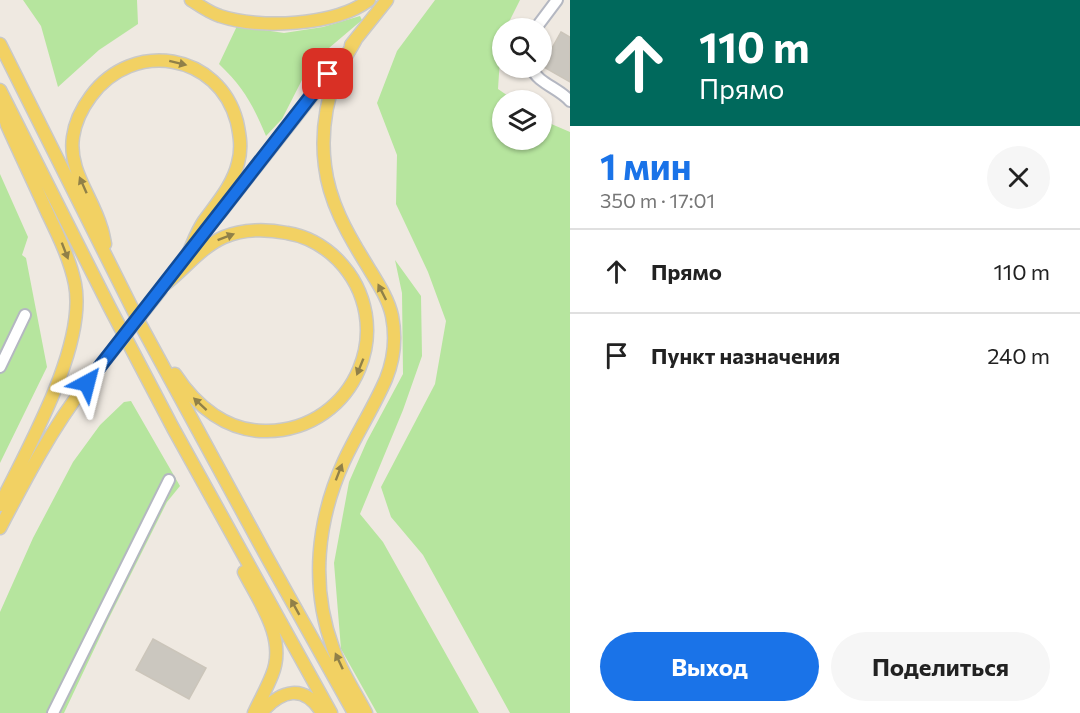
<!DOCTYPE html>
<html lang="ru">
<head>
<meta charset="utf-8">
<style>
  :root { --surface:#fff; --page:#f6f6f6; --text:#222; --muted:#767676; --line:#e0e0e0; --accent:#1a73e8 }
  body { margin:0; font-family:Commissioner,sans-serif; background:var(--page); color:var(--text); height:100vh; display:flex; flex-direction:column; font-size:22px; white-space:nowrap }
  * { box-sizing:border-box; margin:0 }
  p { font-size:20px; color:var(--muted) }
  .icon { flex:none; width:33px; height:33px; fill:none; stroke:currentColor; stroke-width:2; stroke-linecap:round; stroke-linejoin:round }
  .map { position:relative; flex:1; overflow:hidden }
  .sheet { display:flex; flex-direction:column; background:var(--surface); width:510px }
  .sheet>* { flex:none }
  .banner { background:#00695c; color:#fff; overflow:hidden }
  .buttons { position:absolute; left:492px; top:18px; display:grid; gap:12px }
  .buttons a { display:grid; place-items:center; width:60px; height:60px; border-radius:50%; background:var(--surface); box-shadow:0 2px 4px #0004; font-size:30px }
  .pin { position:absolute; display:grid; place-items:center; width:51px; height:51px; color:#fff; margin:-26px; border-radius:12px; box-shadow:0 3px 9px #0006 }
  .me { position:absolute; width:66px; margin:-33px; rotate:38deg; stroke-linejoin:round; filter:drop-shadow(0 0 4px #0008) }
  .turn { display:flex; align-items:center; gap:21px; height:126px; padding:0 30px; font-size:27px }
  .turn .icon { width:78px; height:78px; stroke-width:2.5 }
  .turn b { display:block; font-size:42px; line-height:51px }
  .round { display:grid; place-items:center; flex:none; width:63px; height:63px; border-radius:32px; background:var(--page) }
  .overview { display:flex; align-items:center; justify-content:space-between; height:102px; padding:0 30px }
  h1 { font-size:36px; font-weight:700; line-height:45px; color:var(--accent) }
  .action { display:flex; gap:12px; margin-top:auto; padding:12px 30px }
  .action a { flex:1; height:69px; border-radius:36px; background:var(--accent); color:#fff; font-size:24px; font-weight:700; line-height:69px; text-align:center }
  .action a+a { background:var(--page); color:var(--text) }
  ul { padding:0; list-style:none }
  li { display:flex; align-items:center; gap:18px; height:84px; padding:0 30px; border-top:2px solid var(--line) }
  li div { flex:1 }
  li b { display:block; font-size:22px }
  li em { font-style:normal }
  main { display:flex; flex:1; min-height:0 }
  .map>svg:first-child { display:block }
  .green { fill:#b6e59e }
  .building { fill:#cbc7bf; stroke:#cbc5ba; stroke-width:1.5 }
  .lines { fill:none; stroke-linecap:round; stroke-linejoin:round }
  .minor-casing { stroke:#b4b7c1; stroke-width:14 }
  .major-casing { stroke:#c9c9c9; stroke-width:15 }
  .minor { stroke:#fff; stroke-width:10 }
  .major { stroke:#f2d163; stroke-width:12 }
  .major-bridge-casing { stroke:#c9c9c9; stroke-width:15; stroke-linecap:butt }
  .major-bridge { stroke:#f2d163; stroke-width:12 }
  .oneway { fill:#908048 }
  .route-casing { stroke:#114b97; stroke-width:15 }
  .route { stroke:#1a73e8; stroke-width:10 }
</style>
</head>
<body>
<main>
<div class="map">
<svg width="570" height="713" viewBox="0 0 570 713">
  <rect width="100%" height="100%" fill="#efe9e1"/>
  <path class="green" d="M 23,0 L 137,0 L 138,24 L 99,50 L 58,87 L 41,26 Z
    M 435,0 L 520,0 L 506,28 L 502,28 L 498,89 L 514,100 L 502,100 L 502,140 L 542,140 L 542,120 L 570,132 L 570,713 L 510,713 L 423,555 L 391,517 L 381,487 L 435,384 L 446,321 L 428,272 L 396,204 L 397,155 L 377,103 L 397,51 Z
    M 360,16 L 362,20 L 329,48 L 303,78 L 282,119 L 266,136 C 253,105 244,88 219,64 L 237,26 L 284,33 L 323,27 Z
    M 0,174 L 28,237 L 22,255 L 26,258 L 47,367 L 0,463 Z
    M 395,260 L 421,296 L 422,356 L 403,410 L 360,514 L 383,542 L 479,713 L 377,713 L 341,649 L 334,563 L 349,482 L 367,441 L 403,374 L 402,293 Z
    M 131,401 L 180,486 L 167,502 L 108,620 L 64,713 L 0,713 L 0,612 L 33,538 L 73,462 L 100,425 L 124,402 Z"/>
  <path class="building" d="M 561,32 L 570,37 L 570,82 L 542,66 Z
    M 153,639 L 206,668 L 189,699 L 136,670 Z"/>
  <g class="lines">
    <g class="minor-casing">
      <path id="minor" d="M 536,28 L 557,0
        M 532,68 C 537,83 559,88 570,101
        M 0,367 L 25,315
        M 53,713 L 169,480"/>
    </g>
    <g class="major-casing">
      <path id="major" d="M 191,0 C 200,6 210,13 220,16 C 259,29 335,26 369,0
        M 356,39 C 350,51 341,62 336,75 C 326,103 321,136 325,166 C 329,201 347,233 365,262 C 375,279 388,297 392,316 C 396,336 394,359 386,379 C 374,407 357,433 344,461 C 317,520 310,586 333,648 C 341,671 355,692 366,713
        M 0,44 L 138,320 L 268,559 L 354,713
        M 351,45 L 387,0
        M 0,90 L 110,308 L 173,428 L 331,713
        M 220,213 L 337,64
        M 105,244 C 104,239 103,232 101,227 C 92,196 68,170 73,137 C 75,122 82,108 91,96 C 133,39 219,53 237,122 C 240,136 242,149 238,163 C 233,185 217,203 204,221 C 197,231 193,243 188,254
        M 164,285 C 184,270 201,247 224,237 C 243,229 267,229 287,233 C 306,236 324,246 338,260 C 400,324 356,430 267,431 C 227,432 196,406 175,374
        M 0,505 C 27,449 87,346 75,284 C 70,259 58,235 47,212 C 34,183 20,154 7,125 L 1,105
        M 0,528 C 26,478 52,428 87,383
        M 244,572 C 260,603 287,639 272,675 C 267,688 260,700 254,713
        M 261,713 C 281,690 304,683 322,713"/>
    </g>
    <use href="#minor" class="minor"/>
    <use href="#major" class="major"/>
    <g class="major-bridge-casing">
      <path id="major-bridge" d="M 87,383 L 162,288"/>
    </g>
    <use href="#major-bridge" class="major-bridge"/>
  </g>
  <defs><path id="oneway-solid" d="M-6-.8H1V-3.2L6.5 0L1 3.2V.8H-6Z" transform="scale(1.5)"/></defs>
  <g class="oneway">
    <use href="#oneway-solid" transform="translate(178 63) rotate(14)"/>
    <use href="#oneway-solid" transform="translate(83 185) rotate(-114)"/>
    <use href="#oneway-solid" transform="translate(226 237) rotate(-21)"/>
    <use href="#oneway-solid" transform="translate(65 251) rotate(69)"/>
    <use href="#oneway-solid" transform="translate(382 292) rotate(-117)"/>
    <use href="#oneway-solid" transform="translate(360 367) rotate(112)"/>
    <use href="#oneway-solid" transform="translate(200 404) rotate(-137)"/>
    <use href="#oneway-solid" transform="translate(339 472) rotate(-69)"/>
    <use href="#oneway-solid" transform="translate(295 607) rotate(-119)"/>
    <use href="#oneway-solid" transform="translate(339 661) rotate(-115)"/>
  </g>
  <g class="lines">
    <g class="route-casing">
      <path id="route" d="M 87,383 L 328,74"/>
    </g>
    <use href="#route" class="route"/>
  </g>
</svg>
<div class="buttons">
<a><svg class="icon" aria-label="search" viewBox="0 0 24 24"><circle cx="10" cy="10" r="6"/><path d="M15 15l6 6"/></svg></a>
<a><svg class="icon" aria-label="layers" viewBox="0 0 24 24"><path d="M12 4l9 5-9 5-9-5zM3 14l9 5 9-5"/></svg></a>
</div>
<div class="pin" style="left:328px;top:74px;background:#d93025"><svg class="icon" aria-label="arrive" viewBox="0 0 24 24"><path d="M6 21V4h12l-3 4 3 4H6"/></svg></div>
<svg class="me" style="left:87px;top:383px" viewBox="-20 -20 40 40"><path d="M0-17L14 15 0 8-14 15z" fill="#1a73e8" stroke="#fff" stroke-width="4"/></svg>
</div>
<section class="sheet">
<div class="banner">
<div class="turn"><svg class="icon" aria-label="ahead" viewBox="0 0 24 24"><path d="M12 20V5M6 11l6-6 6 6"/></svg><div><b>110 m</b>Прямо</div></div>
</div>
<div class="overview"><div><h1>1 мин</h1><p>350 m · 17:01</p></div><a class="round"><svg class="icon" aria-label="close" viewBox="0 0 24 24"><path d="M6 6l12 12M18 6L6 18"/></svg></a></div>
<ul>
<li><svg class="icon" aria-label="ahead" viewBox="0 0 24 24"><path d="M12 20V5M6 11l6-6 6 6"/></svg><div><b>Прямо</b></div><em>110 m</em></li>
<li><svg class="icon" aria-label="arrive" viewBox="0 0 24 24"><path d="M6 21V4h12l-3 4 3 4H6"/></svg><div><b>Пункт назначения</b></div><em>240 m</em></li>
</ul>
<div class="action"><a>Выход</a><a>Поделиться</a></div>
</section>
</main>
</body>
</html>
